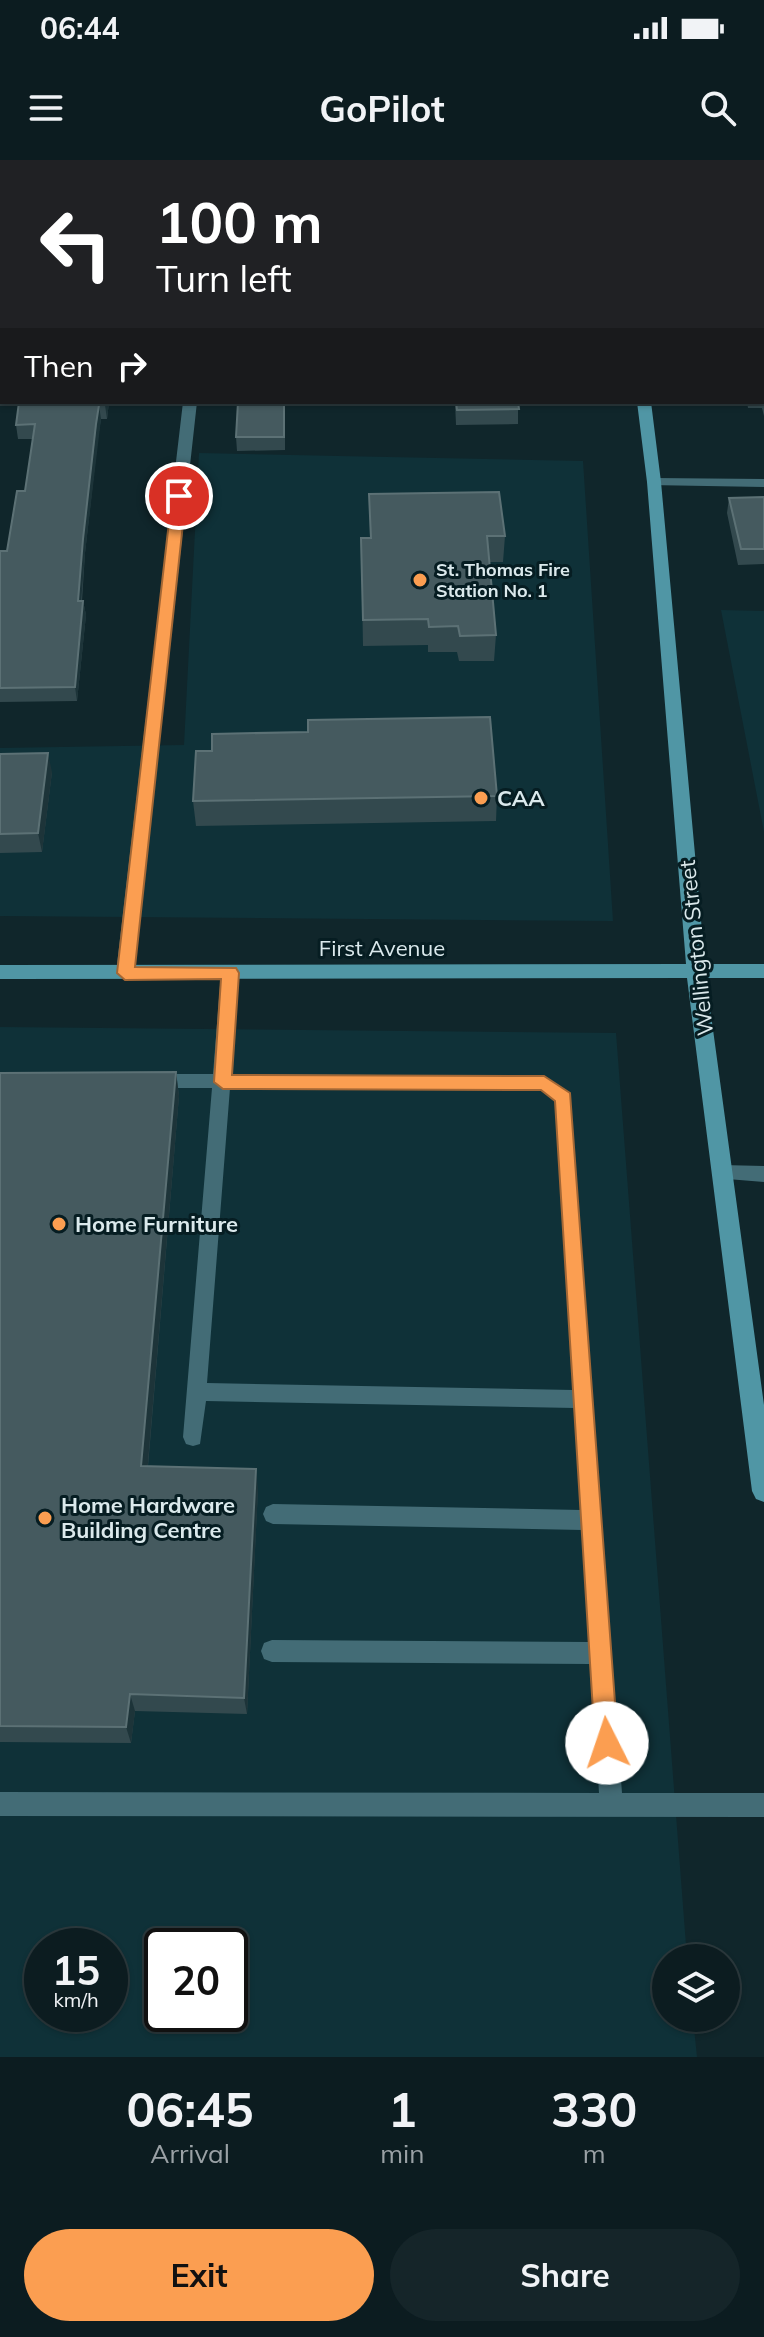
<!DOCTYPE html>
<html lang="en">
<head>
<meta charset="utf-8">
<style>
  :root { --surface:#0c1c20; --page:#152529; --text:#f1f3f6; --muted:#9aa1a5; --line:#2c3a3e; --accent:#fb9e51 }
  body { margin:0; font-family:Mulish,sans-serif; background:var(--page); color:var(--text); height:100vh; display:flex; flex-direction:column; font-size:30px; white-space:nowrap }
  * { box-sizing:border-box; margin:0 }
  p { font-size:26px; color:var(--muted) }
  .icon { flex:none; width:44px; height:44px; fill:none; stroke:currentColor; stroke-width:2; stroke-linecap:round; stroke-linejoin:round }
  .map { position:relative; height:1897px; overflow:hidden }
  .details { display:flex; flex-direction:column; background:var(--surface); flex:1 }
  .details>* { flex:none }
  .banner { position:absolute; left:0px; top:0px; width:764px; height:244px; box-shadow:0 2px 6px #0004,0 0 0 2px var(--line); background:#202124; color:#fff; overflow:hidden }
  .fabs { position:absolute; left:652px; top:1784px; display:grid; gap:16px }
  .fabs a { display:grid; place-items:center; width:88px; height:88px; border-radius:50%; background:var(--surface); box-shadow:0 2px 6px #0004,0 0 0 2px var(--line); font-size:40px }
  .speed { position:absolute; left:24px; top:1768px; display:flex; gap:16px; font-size:40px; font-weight:700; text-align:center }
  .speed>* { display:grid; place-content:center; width:104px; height:104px; border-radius:50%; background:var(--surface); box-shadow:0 2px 6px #0004,0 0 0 2px var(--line); line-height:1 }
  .speed small { font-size:20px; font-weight:400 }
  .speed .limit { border:4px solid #111; border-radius:12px; background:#fff; color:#111 }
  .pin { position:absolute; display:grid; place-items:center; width:68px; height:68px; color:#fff; margin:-34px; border:4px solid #fff; border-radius:50%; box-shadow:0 2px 8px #0007 }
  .me { position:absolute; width:88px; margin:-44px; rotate:356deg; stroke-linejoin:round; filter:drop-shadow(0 0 6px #0008) }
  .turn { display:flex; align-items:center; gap:28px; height:168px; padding:0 24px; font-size:36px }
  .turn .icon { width:104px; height:104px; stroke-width:2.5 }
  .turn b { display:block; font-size:56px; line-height:68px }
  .then { display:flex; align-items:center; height:76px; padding:0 24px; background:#0003; gap:16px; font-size:30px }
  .eta { display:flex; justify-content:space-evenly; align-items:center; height:136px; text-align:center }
  .eta b { font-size:48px; font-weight:700; line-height:56px }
  .action { display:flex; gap:16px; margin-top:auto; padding:16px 24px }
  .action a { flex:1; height:92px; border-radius:48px; background:var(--accent); color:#111; font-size:32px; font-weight:700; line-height:92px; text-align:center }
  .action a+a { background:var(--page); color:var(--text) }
  .status { display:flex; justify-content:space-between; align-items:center; height:56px; padding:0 40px; background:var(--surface); direction:ltr }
  .status svg { height:22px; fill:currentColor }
  header { display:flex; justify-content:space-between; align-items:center; height:104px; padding:0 24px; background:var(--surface); font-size:36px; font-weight:700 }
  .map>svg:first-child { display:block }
  .built { fill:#0f3138; fill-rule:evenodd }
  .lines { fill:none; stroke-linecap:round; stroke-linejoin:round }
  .lane { fill:#436c76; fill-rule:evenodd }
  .street { fill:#436c76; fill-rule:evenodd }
  .secondary { fill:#5096a5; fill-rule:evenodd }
  .wall { fill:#33494e }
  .shaded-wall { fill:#1d3439 }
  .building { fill:#455a5f; stroke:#5c7175; stroke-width:2 }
  .route { fill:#fb9e51; stroke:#a36735; stroke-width:2 }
  .poi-dot { fill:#fb9e51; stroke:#061d22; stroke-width:3 }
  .labels { text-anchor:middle; stroke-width:6; stroke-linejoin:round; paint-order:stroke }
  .far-poi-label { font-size:18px; font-weight:bold; fill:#dbe9ec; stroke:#061d22; text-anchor:start }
  .poi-label { font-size:22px; font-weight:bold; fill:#dbe9ec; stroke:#061d22; text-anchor:start }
  .street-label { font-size:22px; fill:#dbe9ec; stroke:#061d22 }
</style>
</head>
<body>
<div class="status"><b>06:44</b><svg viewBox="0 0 49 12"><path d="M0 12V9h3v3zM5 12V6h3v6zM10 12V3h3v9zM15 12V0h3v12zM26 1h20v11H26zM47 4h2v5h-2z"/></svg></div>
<header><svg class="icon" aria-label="menu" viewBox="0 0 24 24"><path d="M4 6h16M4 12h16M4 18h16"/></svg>GoPilot<svg class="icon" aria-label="search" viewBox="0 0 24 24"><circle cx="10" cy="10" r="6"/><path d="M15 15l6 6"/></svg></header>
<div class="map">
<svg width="764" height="1897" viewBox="0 0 764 1897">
  <rect width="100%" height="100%" fill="#10262b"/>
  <path class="built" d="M 199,293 L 583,301 L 613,761 L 0,756 L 0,588 L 184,585 Z
    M 721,450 L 764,451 L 764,672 Z
    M 0,867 L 616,873 L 687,1798 L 666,1798 L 666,1858 L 693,1858 L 697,1897 L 0,1897 ZM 42,1786 L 110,1786 L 110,1854 L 42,1854 ZM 162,1786 L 230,1786 L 230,1854 L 162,1854 Z"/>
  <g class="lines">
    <path class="lane" d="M 230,807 L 239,813 L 231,914 L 544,916 L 570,933 L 622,1633 L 764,1633 L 764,1657 L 0,1656 L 0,1632 L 599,1633 L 591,1504 L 272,1502 L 264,1499 L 261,1491 L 264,1483 L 272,1480 L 589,1482 L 582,1370 L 273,1364 L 266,1361 L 263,1354 L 266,1347 L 273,1344 L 581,1350 L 575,1248 L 206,1241 L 200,1284 L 193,1286 L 186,1284 L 183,1277 L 212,928 L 155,928 L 149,926 L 146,921 L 149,916 L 155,914 L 213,914 L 221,813 ZM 230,928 L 540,930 L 555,941 L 573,1230 L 207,1223 Z
      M 722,1005 L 764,1006 L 764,1022 L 715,1018 L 713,1013 L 715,1008 Z"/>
    <path class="street" d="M 183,242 L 197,242 L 134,813 L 125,820 L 116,813 Z
      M 654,318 L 764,319 L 764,327 L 649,325 L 647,322 Z"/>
    <path class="secondary" d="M 606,0 L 618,0 L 618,2 L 606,2 Z
      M 637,242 L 651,242 L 661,322 L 705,804 L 764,804 L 764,818 L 706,818 L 764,1245 L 764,1342 L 756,1339 L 752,1331 L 687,818 L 0,819 L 0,805 L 686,804 L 647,322 Z"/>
  </g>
  <path class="wall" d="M 0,0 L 143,0 L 143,2 L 2,2 L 2,181 L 0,181 Z
    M 684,0 L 764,0 L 764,127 L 762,127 L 762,2 L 684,2 Z
    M 762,128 L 764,136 L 764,256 L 762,248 L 748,248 L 747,242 L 762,242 Z
    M 109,242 L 107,259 L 101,259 L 98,278 L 85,393 L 82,441 L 83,441 L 86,455 L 77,541 L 0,542 L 0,391 L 7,391 L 25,331 L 33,279 L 18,279 L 16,265 Z
    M 238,242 L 285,242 L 285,290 L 237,291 L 236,277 Z
    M 455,242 L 518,242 L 518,264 L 456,265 Z
    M 369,334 L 505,376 L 503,402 L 489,402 L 496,475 L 494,501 L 459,501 L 457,492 L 428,492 L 428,485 L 363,486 L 361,378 L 370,378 Z
    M 764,337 L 764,404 L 738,405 L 727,353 L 729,338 Z
    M 212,591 L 497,636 L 496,661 L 196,666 L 193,641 Z
    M 0,594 L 52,612 L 42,692 L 0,693 Z
    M 176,912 L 179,936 L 148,1306 L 258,1329 L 247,1554 L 135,1551 L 131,1583 L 0,1582 L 0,913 Z"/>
  <path class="shaded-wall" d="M 105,242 L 109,242 L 107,259 L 105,245 Z
    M 99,245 L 101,259 L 85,393 L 80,455 L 78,441 L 83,379 Z
    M 83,441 L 86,455 L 77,541 L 75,527 Z
    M 48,593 L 52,612 L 42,692 L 38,673 Z
    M 176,912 L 179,936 L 146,1326 L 141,1306 Z
    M 256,1309 L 258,1329 L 247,1554 L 244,1538 Z
    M 130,1534 L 135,1551 L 131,1583 L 126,1567 Z"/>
  <path class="building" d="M 0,0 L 140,0 L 140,2 L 2,2 L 2,167 L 0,167 Z
    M 271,0 L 324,0 L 324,2 L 271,2 Z
    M 433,0 L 516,0 L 516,2 L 433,2 Z
    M 688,0 L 764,0 L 764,93 L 762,93 L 764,99 L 764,115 L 762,115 L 762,2 L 689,2 Z
    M 762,129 L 764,136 L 764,235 L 762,235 Z
    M 19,242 L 105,242 L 105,245 L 99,245 L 96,264 L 83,379 L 78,441 L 83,441 L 75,527 L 0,528 L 0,391 L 7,391 L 17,331 L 25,331 L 35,264 L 16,265 Z
    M 238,242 L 284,242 L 284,277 L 236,277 Z
    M 456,242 L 518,242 L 519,249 L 457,250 Z
    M 499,332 L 505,376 L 487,376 L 496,475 L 460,476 L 458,466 L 429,467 L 428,459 L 363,460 L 361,378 L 371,378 L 369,334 Z
    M 764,337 L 764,389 L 741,389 L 729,338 Z
    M 490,557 L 497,636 L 193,641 L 196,591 L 212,591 L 212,574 L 308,572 L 308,560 Z
    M 48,593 L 38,673 L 0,674 L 0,594 Z
    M 176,912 L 141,1306 L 256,1309 L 244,1538 L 130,1534 L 126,1567 L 0,1566 L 0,913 Z"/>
  <path class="route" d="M 179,332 L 186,336 L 135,807 L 236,808 L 239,813 L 232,915 L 544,916 L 570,933 L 618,1583 L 615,1592 L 607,1595 L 598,1592 L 595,1583 L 555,941 L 541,930 L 223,929 L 214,922 L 221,819 L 125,820 L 117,813 L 172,336 Z"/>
  <g class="poi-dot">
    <circle cx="420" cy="420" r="8"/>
    <circle cx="481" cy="638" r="8"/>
    <circle cx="59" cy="1064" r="8"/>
    <circle cx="45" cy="1358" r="8"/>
  </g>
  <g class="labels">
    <g class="far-poi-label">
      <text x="436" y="416">St. Thomas Fire<tspan x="436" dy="21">Station No. 1</tspan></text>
    </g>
    <g class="poi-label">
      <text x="497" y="646">CAA</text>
      <text x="75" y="1072">Home Furniture</text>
      <text x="61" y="1353">Home Hardware<tspan x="61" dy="25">Building Centre</tspan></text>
    </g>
    <g class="street-label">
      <text x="382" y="796">First Avenue</text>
      <text transform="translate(696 788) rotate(-96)" y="8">Wellington Street</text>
    </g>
  </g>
</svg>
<div class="fabs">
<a><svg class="icon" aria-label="layers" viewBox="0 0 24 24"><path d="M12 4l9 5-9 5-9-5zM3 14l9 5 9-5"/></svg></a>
</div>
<div class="speed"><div>15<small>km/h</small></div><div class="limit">20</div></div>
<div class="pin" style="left:179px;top:336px;background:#d93025"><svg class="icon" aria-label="arrive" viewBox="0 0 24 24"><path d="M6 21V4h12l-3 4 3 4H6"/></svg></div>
<svg class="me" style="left:607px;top:1583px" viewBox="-20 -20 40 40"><circle r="19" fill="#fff"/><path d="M0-13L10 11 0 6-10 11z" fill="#fb9e51"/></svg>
<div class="banner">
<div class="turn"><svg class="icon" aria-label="left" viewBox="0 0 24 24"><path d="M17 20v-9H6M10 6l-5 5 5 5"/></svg><div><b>100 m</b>Turn left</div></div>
<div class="then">Then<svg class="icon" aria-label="right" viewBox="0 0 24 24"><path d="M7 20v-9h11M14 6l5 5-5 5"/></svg></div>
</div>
</div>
<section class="details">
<div class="eta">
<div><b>06:45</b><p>Arrival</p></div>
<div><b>1</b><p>min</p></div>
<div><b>330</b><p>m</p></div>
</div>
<div class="action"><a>Exit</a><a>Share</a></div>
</section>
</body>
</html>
